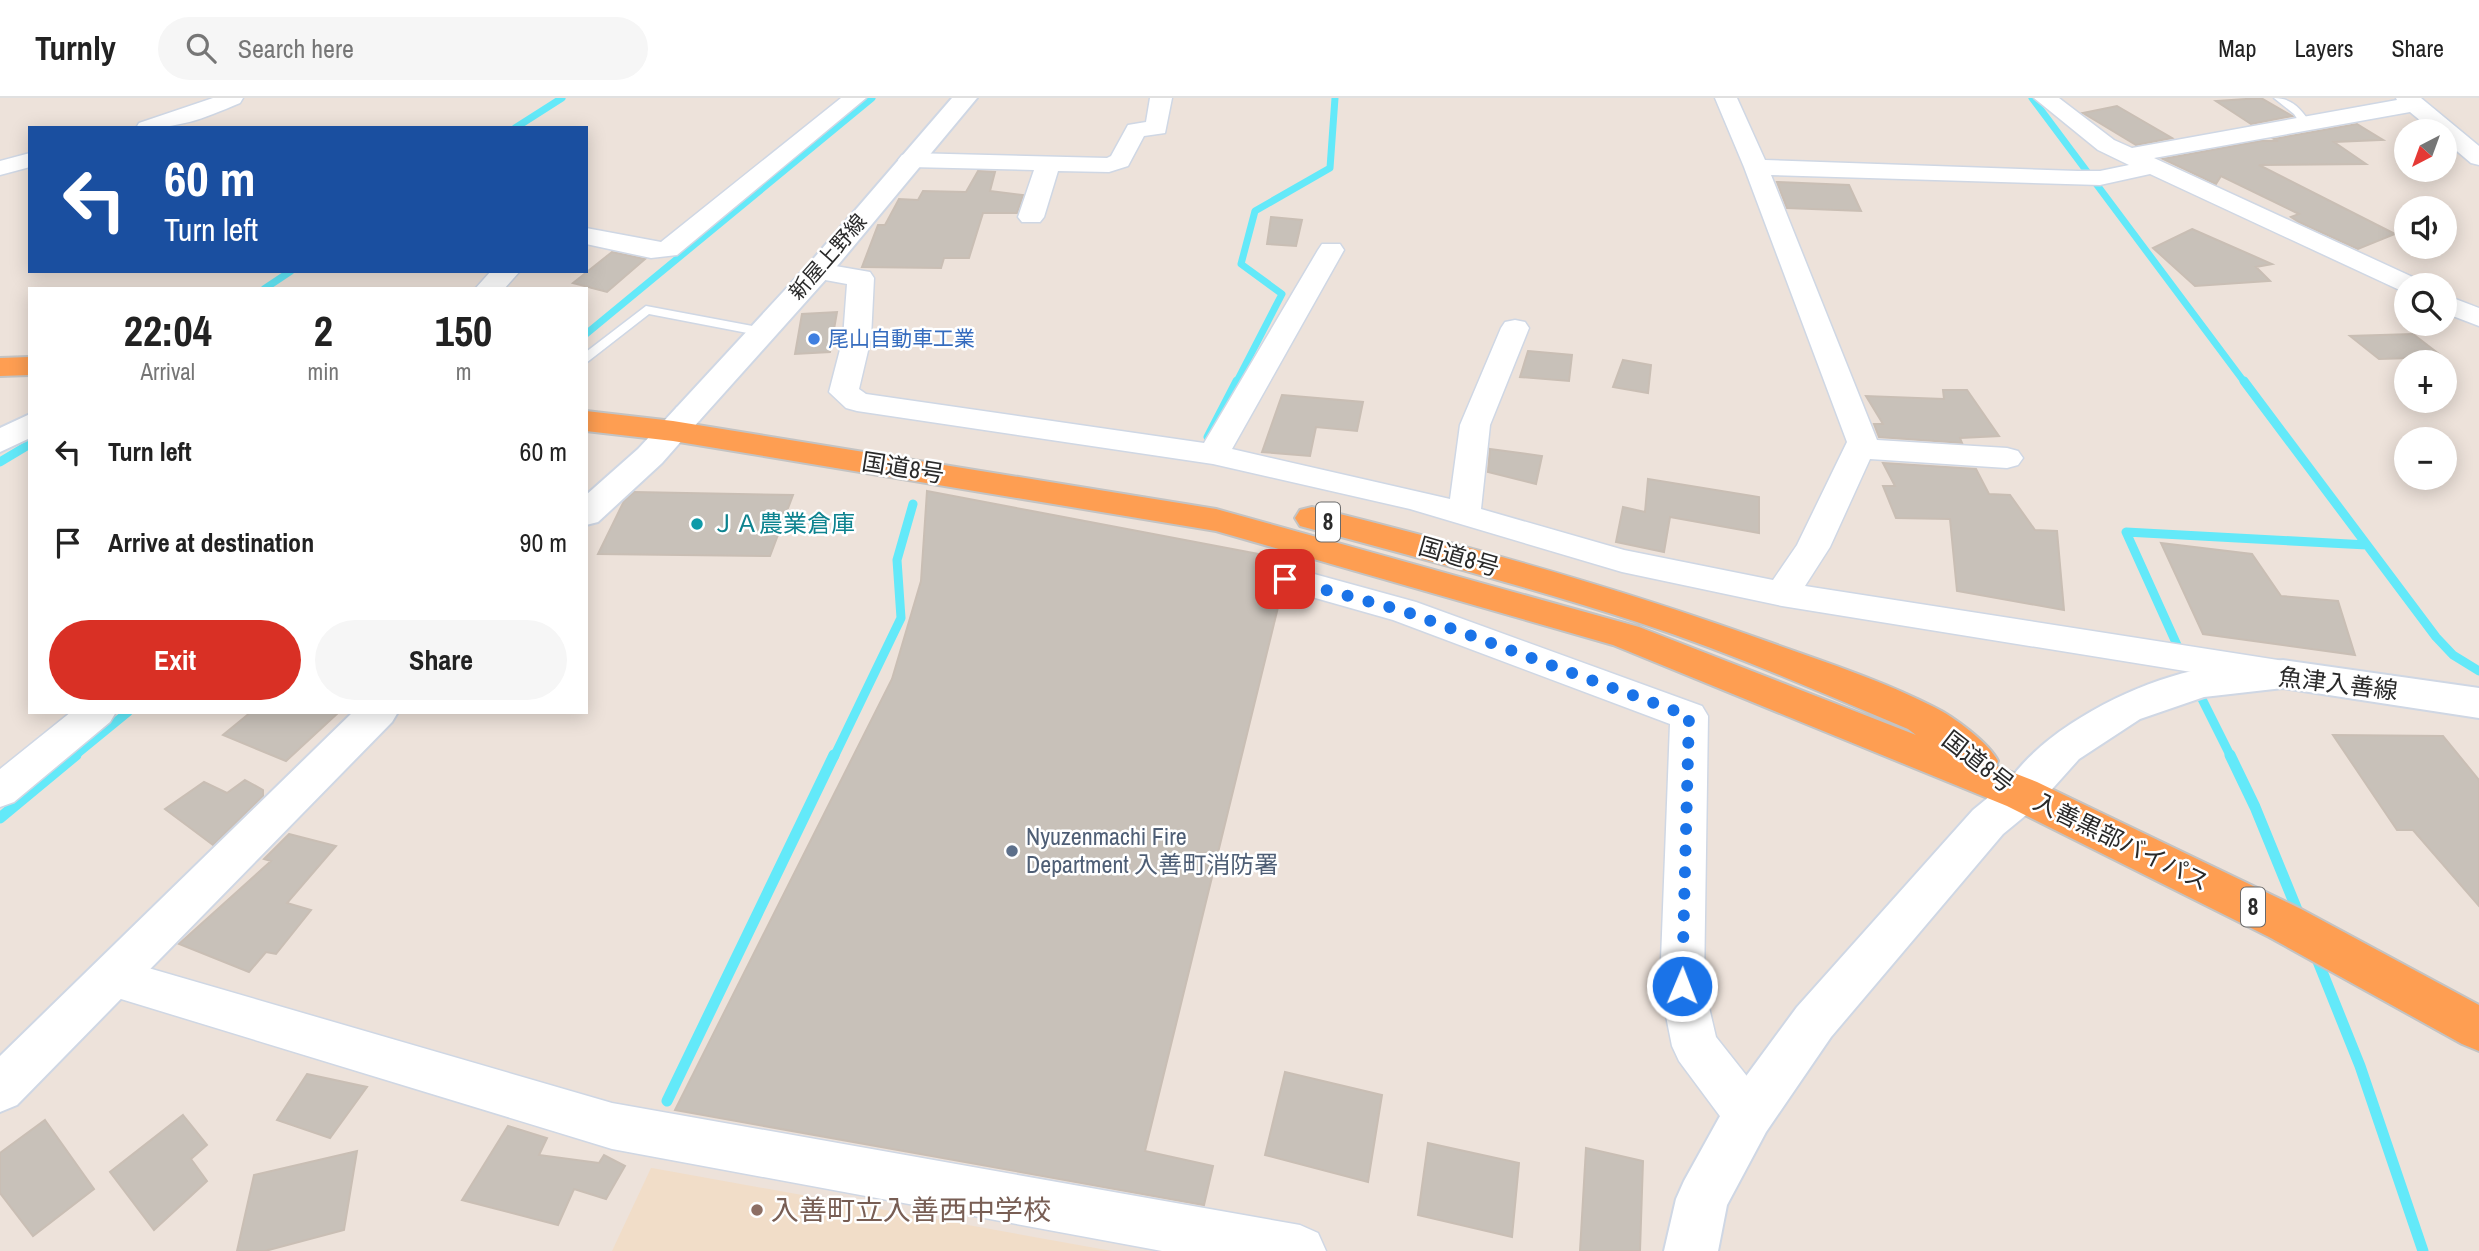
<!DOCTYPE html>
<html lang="en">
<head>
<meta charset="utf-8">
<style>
  :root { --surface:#fff; --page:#f6f6f6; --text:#222; --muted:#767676; --line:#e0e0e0; --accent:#d93025 }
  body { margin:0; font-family:"Archivo Narrow","Noto Sans JP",sans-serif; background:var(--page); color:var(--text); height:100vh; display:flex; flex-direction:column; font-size:26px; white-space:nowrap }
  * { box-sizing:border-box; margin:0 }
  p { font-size:23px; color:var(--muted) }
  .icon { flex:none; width:38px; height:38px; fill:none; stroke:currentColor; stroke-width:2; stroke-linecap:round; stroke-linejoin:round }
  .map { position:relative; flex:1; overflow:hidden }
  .details { position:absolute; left:28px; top:189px; width:560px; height:427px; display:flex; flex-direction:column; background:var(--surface); border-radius:0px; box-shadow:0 4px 18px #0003 }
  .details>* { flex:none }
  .top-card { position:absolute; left:28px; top:28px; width:560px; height:147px; border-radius:0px; box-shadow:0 4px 18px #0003; background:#1a4fa0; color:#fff; overflow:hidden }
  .needle { width:46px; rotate:221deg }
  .controls { position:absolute; left:2394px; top:21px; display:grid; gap:14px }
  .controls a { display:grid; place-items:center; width:63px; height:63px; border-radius:50%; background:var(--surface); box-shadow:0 4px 18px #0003; font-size:35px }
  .pin { position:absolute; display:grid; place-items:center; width:60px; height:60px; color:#fff; margin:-30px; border-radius:14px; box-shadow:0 4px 10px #0006 }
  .me { position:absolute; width:77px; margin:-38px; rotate:1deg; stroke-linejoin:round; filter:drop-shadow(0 0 5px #0008) }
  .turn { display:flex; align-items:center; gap:24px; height:147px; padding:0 21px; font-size:32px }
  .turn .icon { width:91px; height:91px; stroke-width:2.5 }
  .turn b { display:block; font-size:49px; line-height:60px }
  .eta { display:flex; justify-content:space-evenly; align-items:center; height:119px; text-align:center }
  .eta b { font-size:42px; font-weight:700; line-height:49px }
  .button { display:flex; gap:14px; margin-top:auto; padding:14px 21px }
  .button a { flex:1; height:80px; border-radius:42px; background:var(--accent); color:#fff; font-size:28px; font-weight:700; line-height:80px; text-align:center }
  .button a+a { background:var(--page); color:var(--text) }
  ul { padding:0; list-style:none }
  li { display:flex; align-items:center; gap:21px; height:91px; padding:0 21px }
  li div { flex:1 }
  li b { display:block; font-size:26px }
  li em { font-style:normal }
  header { display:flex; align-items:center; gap:42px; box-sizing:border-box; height:98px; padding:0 35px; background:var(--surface); border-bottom:2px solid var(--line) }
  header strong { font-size:33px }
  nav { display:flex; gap:38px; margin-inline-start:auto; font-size:24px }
  .search { width:490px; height:63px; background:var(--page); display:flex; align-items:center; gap:18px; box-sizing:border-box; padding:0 24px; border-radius:38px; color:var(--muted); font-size:26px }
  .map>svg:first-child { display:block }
  .education { fill:#f1ddc8 }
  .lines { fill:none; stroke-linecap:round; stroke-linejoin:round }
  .stream-far2 { stroke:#63e9f9; stroke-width:7 }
  .stream-far1 { stroke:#63e9f9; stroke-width:9 }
  .stream { stroke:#63e9f9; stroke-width:11 }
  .building { fill:#c8c1b9; stroke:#c9beb4; stroke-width:2 }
  .service-casing { stroke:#cfd7e4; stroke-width:3 }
  .minor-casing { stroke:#cfd7e4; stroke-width:3 }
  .tertiary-casing { stroke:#cfd7e4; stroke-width:4 }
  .secondary-casing { stroke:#cfd7e4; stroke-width:4 }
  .trunk-casing { stroke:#c3c3c3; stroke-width:4 }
  .service { fill:#fff; fill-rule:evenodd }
  .minor { fill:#fff; fill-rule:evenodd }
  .tertiary { fill:#fff; fill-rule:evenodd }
  .secondary { fill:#fff; fill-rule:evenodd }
  .trunk { fill:#fe9e52; fill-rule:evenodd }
  .route { stroke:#1a73e8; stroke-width:12; stroke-dasharray:0 21.6 }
  .shop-dot { fill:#3f7fe0; stroke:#fff; stroke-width:2.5 }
  .culture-dot { fill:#0f9aa8; stroke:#fff; stroke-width:2.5 }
  .service-dot { fill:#5c6f8a; stroke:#fff; stroke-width:2.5 }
  .education-dot { fill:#8d6e63; stroke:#fff; stroke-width:2.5 }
  .labels { text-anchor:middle; stroke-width:5; stroke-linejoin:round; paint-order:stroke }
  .far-street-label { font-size:21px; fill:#2a2a2a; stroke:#fff }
  .far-shop-label { font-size:21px; fill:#366cbe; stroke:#fff; text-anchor:start }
  .shield { fill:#fff; stroke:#6a6a6a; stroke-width:2 }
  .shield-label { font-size:23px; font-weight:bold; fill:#2a2a2a }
  .street-label { font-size:24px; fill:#2a2a2a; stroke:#fff }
  .culture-label { font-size:24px; fill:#0d838f; stroke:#fff; text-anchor:start }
  .service-label { font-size:24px; fill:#4e5e75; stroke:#fff; text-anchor:start }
  .near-education-label { font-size:28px; fill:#785e54; stroke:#fff; text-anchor:start }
</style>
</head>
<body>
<header>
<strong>Turnly</strong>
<div class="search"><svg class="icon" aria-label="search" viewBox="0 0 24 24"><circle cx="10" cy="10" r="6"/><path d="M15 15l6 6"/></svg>Search here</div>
<nav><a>Map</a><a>Layers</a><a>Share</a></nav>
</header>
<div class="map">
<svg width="2479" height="1153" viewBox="0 0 2479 1153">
  <rect width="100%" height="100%" fill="#ede2da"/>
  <path class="education" d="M 651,1070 L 652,1070 L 1112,1153 L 612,1153 Z"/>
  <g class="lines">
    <path class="stream-far2" d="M 2032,0 L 2245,285
      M 515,30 L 562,0
      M 264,191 L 291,173
      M 586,236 L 872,0
      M 1236,285 L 1282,196 L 1241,166 L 1255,113 L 1330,70 L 1335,0"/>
    <path class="stream-far1" d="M 2244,283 L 2436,539 L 2453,557 L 2479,573
      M 1208,339 L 1237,283
      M 0,364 L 30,346
      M 2182,558 L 2126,434 L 2367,447
      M 2197,591 L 2231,659
      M 73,659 L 128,614
      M 834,659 L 901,520 L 897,462 L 913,406"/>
    <path class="stream" d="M 2230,657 L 2255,709 L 2300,819
      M 0,720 L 76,657
      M 2315,856 L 2360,968 L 2423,1153
      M 667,1003 L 834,657"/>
  </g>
  <path class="building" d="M 2261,0 L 2292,18 L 2251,26 L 2216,3 Z
    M 2117,8 L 2172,40 L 2136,47 L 2083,15 Z
    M 2357,26 L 2383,42 L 2334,44 L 2366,66 L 2259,67 L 2395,136 L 2358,151 L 2299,124 L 2291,119 L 2299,116 L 2221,78 L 2216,86 L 2163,61 L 2261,43 L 2278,43 L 2274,41 Z
    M 978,73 L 995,74 L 990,93 L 1023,97 L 1017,115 L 983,115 L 969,160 L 944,160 L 941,170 L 862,169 L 878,127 L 885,127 L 899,101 L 918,102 L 923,93 L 966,94 Z
    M 1777,84 L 1849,87 L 1861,113 L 1787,110 Z
    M 1271,119 L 1302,122 L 1296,148 L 1267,146 Z
    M 2192,131 L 2272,166 L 2256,169 L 2270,183 L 2195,188 L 2153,150 Z
    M 612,154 L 645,161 L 607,194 L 573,185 Z
    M 837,214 L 830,254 L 795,256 L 802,216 Z
    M 2413,236 L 2443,259 L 2379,261 L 2350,238 Z
    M 1528,253 L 1572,257 L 1569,283 L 1520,279 Z
    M 1623,262 L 1651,267 L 1648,295 L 1613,289 Z
    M 1943,292 L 1967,292 L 1999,338 L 1960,340 L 1962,345 L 1879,339 L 1874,326 L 1883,326 L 1866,298 L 1944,301 Z
    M 1282,297 L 1363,304 L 1357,333 L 1316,329 L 1310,358 L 1262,354 Z
    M 1490,351 L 1542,358 L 1536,386 L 1488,374 Z
    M 1883,365 L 1976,371 L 1989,396 L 2010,397 L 2035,432 L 2057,433 L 2064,512 L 1957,493 L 1950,421 L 1896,420 L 1883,388 L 1895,388 Z
    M 1648,381 L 1759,399 L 1759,435 L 1670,419 L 1664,454 L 1616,444 L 1623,409 L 1645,414 Z
    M 927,393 L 1290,462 L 1289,466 L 1272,470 L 1266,479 L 1271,489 L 1282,493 L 1145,1053 L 1213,1068 L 1204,1107 L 675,1012 L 892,581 L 921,483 Z
    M 634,394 L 793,397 L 770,458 L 598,456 L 624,403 Z
    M 2161,445 L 2252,456 L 2281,498 L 2338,503 L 2355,557 L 2203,536 Z
    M 251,614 L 339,614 L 286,663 L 223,637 Z
    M 2333,637 L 2443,638 L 2479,682 L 2479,808 L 2413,732 L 2397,732 Z
    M 245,682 L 263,692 L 263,698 L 213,747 L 165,711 L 204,684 L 227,695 Z
    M 289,736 L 336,748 L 287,805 L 311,812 L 276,856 L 266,854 L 249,874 L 179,846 L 271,763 L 264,761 Z
    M 1285,974 L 1382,997 L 1368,1084 L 1265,1057 Z
    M 307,976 L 367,989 L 330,1040 L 277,1022 Z
    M 183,1017 L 207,1047 L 191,1061 L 207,1083 L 154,1132 L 110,1074 Z
    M 45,1022 L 94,1091 L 33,1138 L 0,1095 L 0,1055 Z
    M 508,1028 L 547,1040 L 539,1057 L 599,1065 L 604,1057 L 625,1068 L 606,1101 L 574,1091 L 558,1127 L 462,1102 Z
    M 1428,1045 L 1519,1065 L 1512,1139 L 1418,1117 Z
    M 1586,1050 L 1643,1063 L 1640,1153 L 1580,1153 Z
    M 357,1053 L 344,1132 L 265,1153 L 237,1153 L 254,1077 Z"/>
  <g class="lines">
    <g class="service-casing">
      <path id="service" d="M 2274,0 C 2292,0 2301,11 2311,26 L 2310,28 L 2302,28 L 2294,16 Z
        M 646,208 L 763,230 L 770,234 L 763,238 L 649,216 L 586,265 L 586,254 Z"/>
    </g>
    <g class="minor-casing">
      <path id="minor" d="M 213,0 L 243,0 L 240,5 C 200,22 180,30 136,30 L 139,25 Z
        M 841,0 L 866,0 L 677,157 L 651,160 L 586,146 L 586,130 L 661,144 Z
        M 1150,0 L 1172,0 L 1165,35 L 1144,38 L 1128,68 L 1109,74 L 1058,73 L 1044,119 L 1040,124 L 1022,124 L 1018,119 L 1034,72 L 910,69 L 902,67 L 898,62 L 902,57 L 910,55 L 1107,60 L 1111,58 L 1128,27 L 1146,24 Z
        M 1715,0 L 1737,0 L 1765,62 L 2078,73 L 2100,73 L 2129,67 L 2098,52 L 2034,0 L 2059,0 L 2114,42 L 2132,50 L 2397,2 L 2396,0 L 2421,0 L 2479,48 L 2479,67 L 2471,65 L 2445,43 L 2445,33 L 2433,33 L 2410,14 L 2154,60 L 2417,181 L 2420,187 L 2406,187 L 2406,195 L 2150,76 L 2100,87 L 1771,77 L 1877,342 L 2007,350 L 2018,353 L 2023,360 L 2018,367 L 2007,370 L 1870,361 L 1830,449 L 1805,488 L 2278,562 L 2291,566 L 2296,575 L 2291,584 L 2278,588 L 1782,508 L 1622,474 L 1410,411 L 1213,366 L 857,313 L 846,310 L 829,294 L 843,240 L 847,186 L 809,179 L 805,173 L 809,167 L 818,165 L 870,174 L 874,180 L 871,240 L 859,291 L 866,296 L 1204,345 L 1318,152 L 1322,146 L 1340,146 L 1344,152 L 1232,351 L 1450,401 L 1460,327 L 1501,230 L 1505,224 L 1515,222 L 1525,224 L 1529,230 L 1490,327 L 1481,411 L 1624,452 L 1773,482 L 1797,447 L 1847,344 L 1744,69 Z
        M 30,55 L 30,69 L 0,77 L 0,63 Z
        M 491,173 L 520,173 L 504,191 L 475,191 Z
        M 2445,197 L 2479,210 L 2479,228 L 2445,215 Z
        M 1285,468 L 1416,504 L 1702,608 L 1708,618 L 1704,888 L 1716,939 L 1765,1001 L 1772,1017 L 1765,1033 L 1748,1040 L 1731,1033 L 1679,963 L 1672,948 L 1660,888 L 1670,626 L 1393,522 L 1273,488 L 1268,480 L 1273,472 Z
        M 71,614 L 116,614 L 110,624 L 14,704 L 0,709 L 0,671 Z
        M 114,860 L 612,1005 L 1300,1127 L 1318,1135 L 1326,1153 L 1162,1153 L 612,1051 L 98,894 L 92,880 L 98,866 Z"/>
    </g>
    <g class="tertiary-casing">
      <path id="tertiary" d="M 688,306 L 699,309 L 704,316 L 699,323 L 662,365 L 598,424 L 586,427 L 586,397 L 638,351 L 677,309 Z
        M 30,316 L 30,340 L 0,354 L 0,330 Z
        M 353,614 L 398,614 L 392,624 L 17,1007 L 0,1014 L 0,958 Z
        M 2022,680 L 2037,684 L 2043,696 L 2037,708 L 2003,736 L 1831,939 L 1766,1034 L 1727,1107 L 1718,1153 L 1664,1153 L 1676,1101 L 1684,1083 L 1730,1000 L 1797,909 L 1973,712 L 2007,684 Z"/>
    </g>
    <g class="secondary-casing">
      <path id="secondary" d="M 952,0 L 977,0 L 828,179 L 699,323 L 688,326 L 677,323 L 672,316 L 677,309 L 808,167 Z
        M 2283,562 L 2479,590 L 2479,620 L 2283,590 L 2204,599 L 2140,621 L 2079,661 L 2037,708 L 2022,712 L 2007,708 L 2001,696 C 2034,634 2135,583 2202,571 C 2229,566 2256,565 2283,562 Z"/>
    </g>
    <g class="trunk-casing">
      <path id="trunk" d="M 30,259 L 30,277 L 0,278 L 0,260 Z
        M 586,313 L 673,323 L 1216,411 L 1639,529 L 1916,637 L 1908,631 C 1818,593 1729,554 1637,524 C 1526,488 1412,458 1300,428 L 1295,420 L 1300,412 L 1312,409 C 1465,447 1617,489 1766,543 C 1822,563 1881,582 1934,609 C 1953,618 1989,645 1998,663 L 1996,668 L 2037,684 L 2301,811 L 2479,907 L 2479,953 L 2462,946 L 2269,839 L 2007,708 L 1613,547 L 1216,433 L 673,343 L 586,333 Z"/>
    </g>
    <use href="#service" class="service"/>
    <use href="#minor" class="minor"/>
    <use href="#tertiary" class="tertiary"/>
    <use href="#secondary" class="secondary"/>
    <use href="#trunk" class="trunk"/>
  </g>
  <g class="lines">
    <path class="route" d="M 1285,481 L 1404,513 L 1689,618 L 1682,888"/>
  </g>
  <circle class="shop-dot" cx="814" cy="241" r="7"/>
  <circle class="culture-dot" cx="697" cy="426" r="7"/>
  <circle class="service-dot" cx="1012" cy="753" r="7"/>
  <circle class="education-dot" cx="757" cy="1112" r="7"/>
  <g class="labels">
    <g class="far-street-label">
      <text transform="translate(828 159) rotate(-49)" y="7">新屋上野線</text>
    </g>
    <g class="far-shop-label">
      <text x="828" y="248">尾山自動車工業</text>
    </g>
    <g class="shield">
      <rect x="1316" y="404.5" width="24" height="39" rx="5"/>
      <rect x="2241" y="789.5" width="24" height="39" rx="5"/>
    </g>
    <g class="shield-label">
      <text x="1328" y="432">8</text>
      <text x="2253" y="817">8</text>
    </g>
    <g class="street-label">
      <text transform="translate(903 370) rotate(9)" y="8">国道8号</text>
      <text transform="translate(1459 459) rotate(16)" y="8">国道8号</text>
      <text transform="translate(2338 586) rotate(7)" y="8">魚津入善線</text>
      <text transform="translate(1978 664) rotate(38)" y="8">国道8号</text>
      <text transform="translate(2121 744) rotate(26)" y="8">入善黒部バイパス</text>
    </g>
    <g class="culture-label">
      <text x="711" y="434">ＪＡ農業倉庫</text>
    </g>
    <g class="service-label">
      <text x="1026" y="747">Nyuzenmachi Fire<tspan x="1026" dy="28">Department 入善町消防署</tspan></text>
    </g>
    <g class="near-education-label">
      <text x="771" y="1122">入善町立入善西中学校</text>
    </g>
  </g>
</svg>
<div class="controls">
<a><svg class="needle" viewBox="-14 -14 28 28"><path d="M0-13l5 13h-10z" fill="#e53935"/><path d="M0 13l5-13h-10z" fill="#767676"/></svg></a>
<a><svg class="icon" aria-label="sound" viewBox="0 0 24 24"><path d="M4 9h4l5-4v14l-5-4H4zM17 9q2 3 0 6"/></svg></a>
<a><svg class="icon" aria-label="search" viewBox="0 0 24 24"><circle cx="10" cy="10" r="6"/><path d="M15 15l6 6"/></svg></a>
<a>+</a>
<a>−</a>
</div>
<div class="pin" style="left:1285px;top:481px;background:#d93025"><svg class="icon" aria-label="arrive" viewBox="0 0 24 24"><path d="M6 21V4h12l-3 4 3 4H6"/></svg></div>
<svg class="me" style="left:1682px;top:888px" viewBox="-20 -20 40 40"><circle r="17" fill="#1a73e8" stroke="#fff" stroke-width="3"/><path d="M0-11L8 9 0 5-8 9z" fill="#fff"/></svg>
<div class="top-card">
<div class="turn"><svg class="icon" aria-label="left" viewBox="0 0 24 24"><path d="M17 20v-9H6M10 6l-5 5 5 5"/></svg><div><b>60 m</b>Turn left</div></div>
</div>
<section class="details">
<div class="eta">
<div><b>22:04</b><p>Arrival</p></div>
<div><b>2</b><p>min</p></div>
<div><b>150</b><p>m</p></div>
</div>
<ul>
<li><svg class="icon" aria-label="left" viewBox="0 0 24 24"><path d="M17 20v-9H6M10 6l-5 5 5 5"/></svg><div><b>Turn left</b></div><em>60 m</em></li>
<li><svg class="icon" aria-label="arrive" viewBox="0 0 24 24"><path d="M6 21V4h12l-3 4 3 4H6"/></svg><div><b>Arrive at destination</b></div><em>90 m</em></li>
</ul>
<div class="button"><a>Exit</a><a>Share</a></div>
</section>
</div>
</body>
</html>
